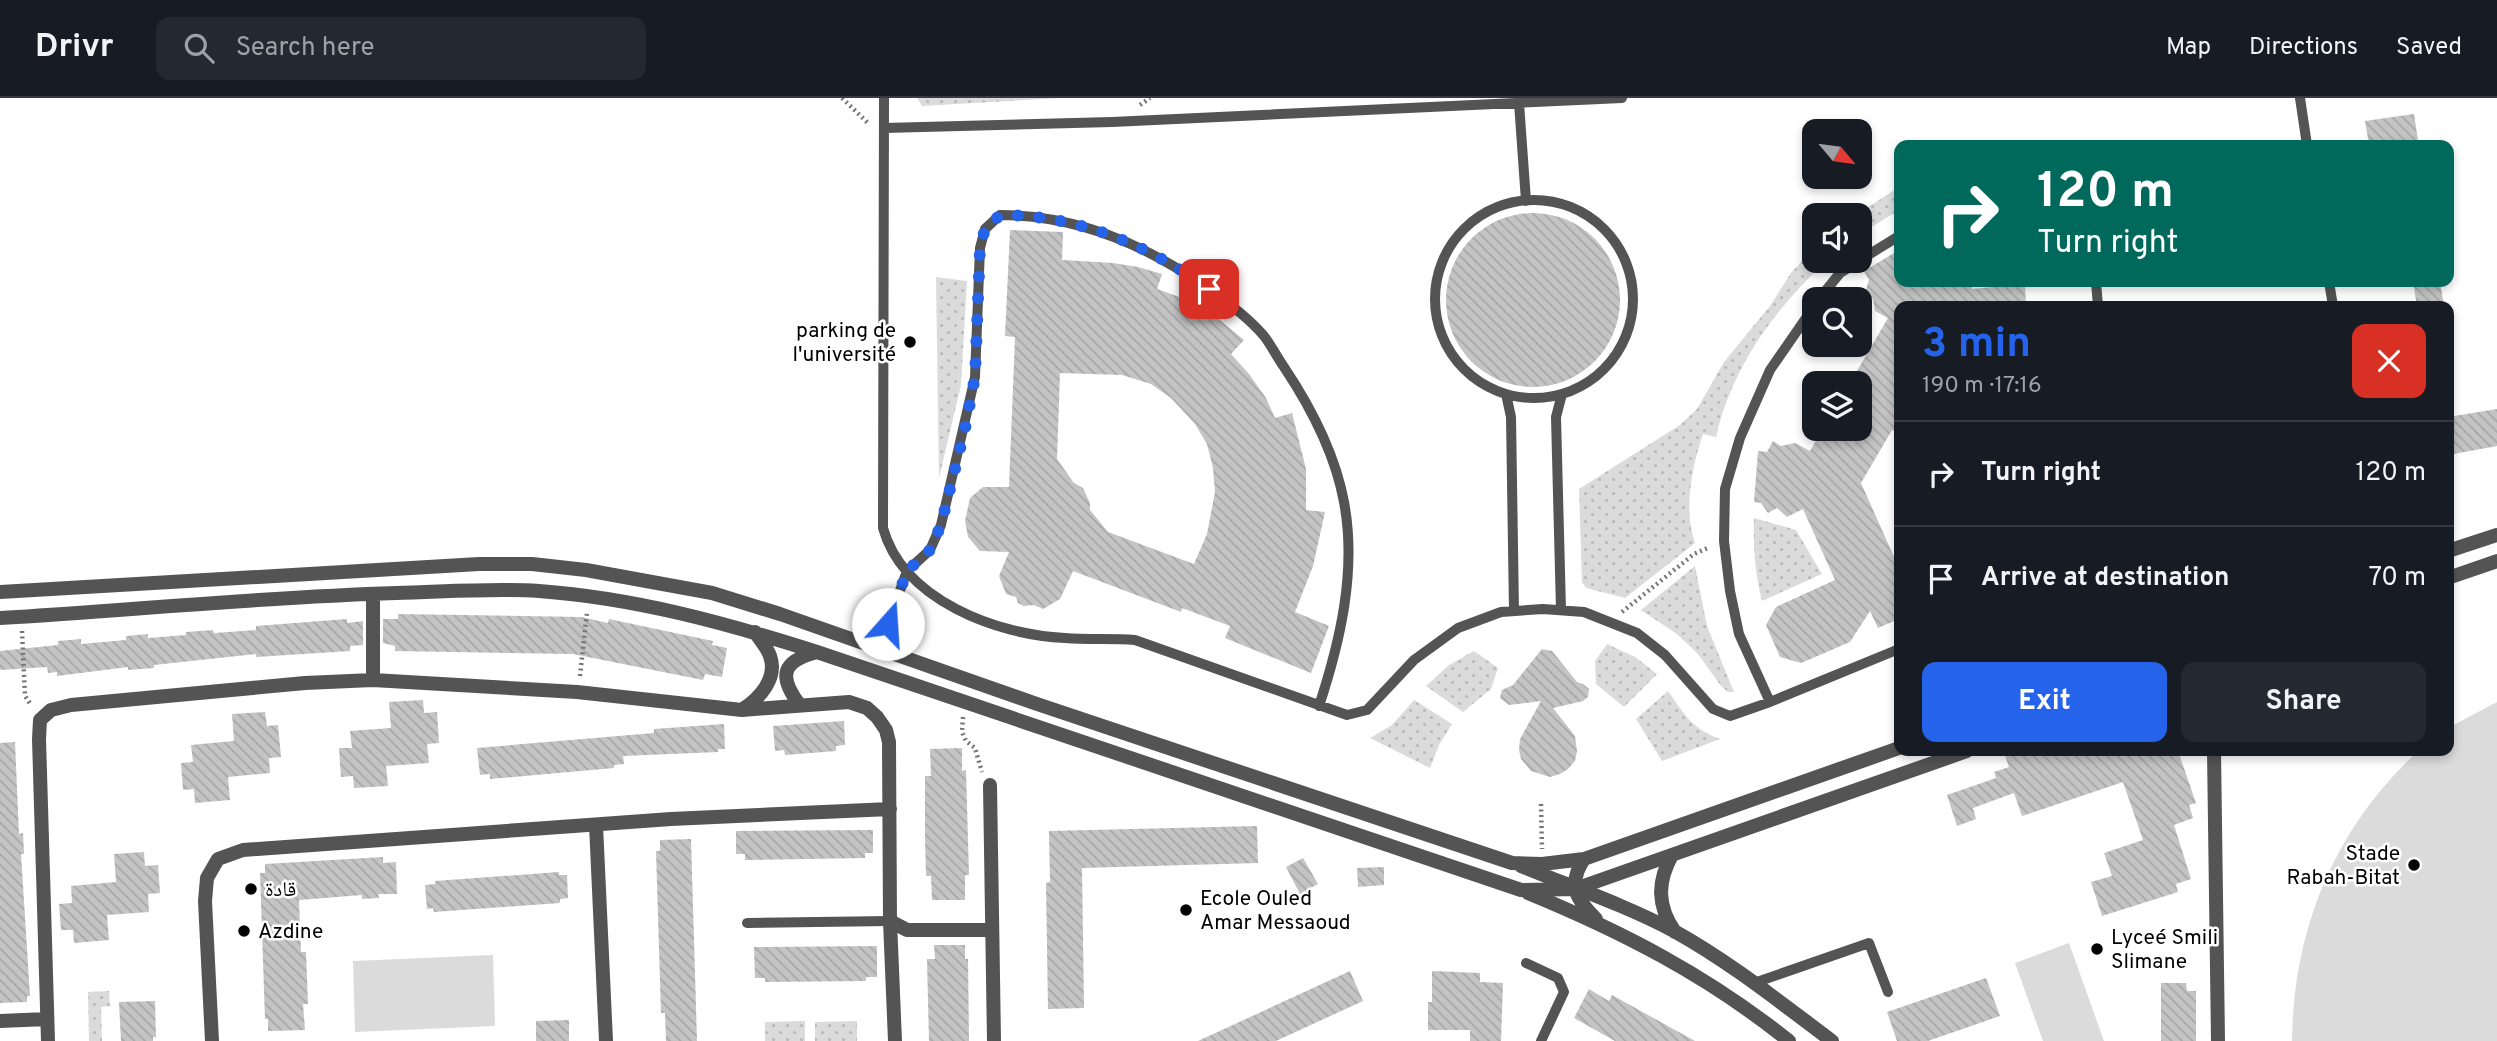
<!DOCTYPE html>
<html lang="en">
<head>
<meta charset="utf-8">
<style>
  :root { --surface:#171b24; --page:#242831; --text:#f1f3f6; --muted:#9ea1a6; --line:#363941; --accent:#2563eb }
  body { margin:0; font-family:Overpass,"Noto Naskh Arabic",sans-serif; background:var(--page); color:var(--text); height:100vh; display:flex; flex-direction:column; font-size:26px; white-space:nowrap }
  * { box-sizing:border-box; margin:0 }
  p { font-size:23px; color:var(--muted) }
  .icon { flex:none; width:38px; height:38px; fill:none; stroke:currentColor; stroke-width:2; stroke-linecap:round; stroke-linejoin:round }
  .map { position:relative; flex:1; overflow:hidden }
  .drawer { position:absolute; left:1894px; top:203px; width:560px; height:455px; display:flex; flex-direction:column; background:var(--surface); border-radius:14px; box-shadow:0 4px 10px #0003 }
  .drawer>* { flex:none }
  .top-card { position:absolute; left:1894px; top:42px; width:560px; height:147px; border-radius:14px; box-shadow:0 4px 10px #0003; background:#00695c; color:#fff; overflow:hidden }
  .needle { width:46px; rotate:119deg }
  .fabs { position:absolute; left:1802px; top:21px; display:grid; gap:14px }
  .fabs a { display:grid; place-items:center; width:70px; height:70px; border-radius:14px; background:var(--surface); box-shadow:0 4px 10px #0003; font-size:35px }
  .pin { position:absolute; display:grid; place-items:center; width:60px; height:60px; color:#fff; margin:-30px; border-radius:14px; box-shadow:0 4px 10px #0006 }
  .me { position:absolute; width:77px; margin:-38px; rotate:19deg; stroke-linejoin:round; filter:drop-shadow(0 0 5px #0008) }
  .turn { display:flex; align-items:center; gap:24px; height:147px; padding:0 28px; font-size:32px }
  .turn .icon { width:91px; height:91px; stroke-width:2.5 }
  .turn b { display:block; font-size:49px; line-height:60px }
  .round { display:grid; place-items:center; flex:none; width:74px; height:74px; border-radius:14px; background:var(--page) }
  .headline { display:flex; align-items:center; justify-content:space-between; height:119px; padding:0 28px }
  h1 { font-size:42px; font-weight:700; line-height:52px; color:var(--accent) }
  .cta { display:flex; gap:14px; margin-top:auto; padding:14px 28px }
  .cta a { flex:1; height:80px; border-radius:14px; background:var(--accent); color:#fff; font-size:28px; font-weight:700; line-height:80px; text-align:center }
  .cta a+a { background:var(--page); color:var(--text) }
  ul { padding:0; list-style:none }
  li { display:flex; align-items:center; gap:21px; height:105px; padding:0 28px; border-top:2px solid var(--line) }
  li div { flex:1 }
  li b { display:block; font-size:26px }
  li em { font-style:normal }
  header { display:flex; align-items:center; gap:42px; box-sizing:border-box; height:98px; padding:0 35px; background:var(--surface); border-bottom:2px solid var(--line) }
  header strong { font-size:33px }
  nav { display:flex; gap:38px; margin-inline-start:auto; font-size:24px }
  .search { width:490px; height:63px; background:var(--page); display:flex; align-items:center; gap:18px; box-sizing:border-box; padding:0 24px; border-radius:14px; color:var(--muted); font-size:26px }
  .map>svg:first-child { display:block }
  .green { fill:url(#green-dots) }
  .pitch { fill:#dbdbdb }
  .building { fill:url(#building-back-hatch); fill-rule:evenodd }
  .lines { fill:none; stroke-linecap:round; stroke-linejoin:round }
  .path { stroke:#767676; stroke-width:4.5; stroke-dasharray:2 3.5; stroke-linecap:butt }
  .service { stroke:#545454; stroke-width:10 }
  .minor { stroke:#545454; stroke-width:14 }
  .route { stroke:#2563eb; stroke-width:12; stroke-dasharray:0 21.6 }
  .poi-dot { fill:#000; stroke:#fff; stroke-width:2.5 }
  .labels { text-anchor:middle; stroke-width:5; stroke-linejoin:round; paint-order:stroke }
  .poi-label { font-size:21px; fill:#000; stroke:#fff; text-anchor:start }
</style>
</head>
<body>
<header>
<strong>Drivr</strong>
<div class="search"><svg class="icon" aria-label="search" viewBox="0 0 24 24"><circle cx="10" cy="10" r="6"/><path d="M15 15l6 6"/></svg>Search here</div>
<nav><a>Map</a><a>Directions</a><a>Saved</a></nav>
</header>
<div class="map">
<svg width="2497" height="943" viewBox="0 0 2497 943">
  <defs>
    <pattern id="green-dots" width="8" height="8" patternUnits="userSpaceOnUse" patternTransform="scale(1.75)"><rect width="8" height="8" fill="#dbdbdb"/><path d="M2 2h.1M6 6h.1" fill="none" stroke="#bababa" stroke-width="1.8" stroke-linecap="round"/></pattern>
    <pattern id="building-back-hatch" width="6" height="6" patternUnits="userSpaceOnUse" patternTransform="scale(1.75)"><rect width="6" height="6" fill="#c4c4c4"/><path d="M-1 5l2 2M0 0l6 6M5-1l2 2" fill="none" stroke="#a7a7a7"/></pattern>
  </defs>
  <rect width="100%" height="100%" fill="#fff"/>
  <path class="green" d="M 917,0 L 1060,0 L 922,8 Z
    M 1899,89 L 1899,112 L 1860,136 L 1860,117 L 1856,117 Z
    M 1815,149 L 1815,163 L 1826,163 C 1774,212 1732,269 1716,339 L 1703,336 C 1692,369 1683,411 1695,445 L 1625,500 L 1586,490 L 1582,484 L 1579,391 L 1680,327 L 1697,311 L 1724,264 L 1770,208 L 1791,175 Z
    M 936,179 L 967,183 L 961,287 L 939,380 Z
    M 1754,420 L 1796,432 L 1822,476 L 1762,503 C 1755,475 1753,449 1754,420 Z
    M 1695,468 L 1707,528 L 1734,594 L 1728,594 L 1721,588 L 1698,556 L 1677,536 L 1641,512 Z
    M 1607,546 L 1635,559 L 1657,576 L 1624,609 L 1596,586 L 1595,563 Z
    M 1474,553 L 1498,570 L 1491,591 L 1463,614 L 1426,588 L 1449,567 Z
    M 1668,593 C 1685,617 1691,630 1720,641 L 1662,663 L 1636,621 Z
    M 1414,602 L 1452,626 L 1439,647 L 1430,670 L 1370,640 L 1392,627 Z
    M 109,893 L 110,908 L 101,909 L 102,943 L 89,943 L 88,894 Z
    M 805,923 L 805,943 L 765,943 L 765,924 Z
    M 857,923 L 857,943 L 815,943 L 815,924 Z"/>
  <path class="pitch" d="M 2497,604 L 2497,943 L 2292,943 C 2293,831 2335,730 2417,654 L 2448,653 L 2448,630 Z
    M 2069,845 L 2104,943 L 2043,943 L 2015,865 Z
    M 493,857 L 495,928 L 355,934 L 353,863 Z"/>
  <path class="building" d="M 2414,16 L 2418,42 L 2369,47 L 2365,23 Z
    M1446 202a87 87 0 1 1 174 0a87 87 0 1 1-174 0Z
    M 1010,132 L 1063,134 L 1062,162 L 1113,165 L 1138,169 L 1162,176 L 1157,191 L 1188,202 L 1216,219 L 1244,242 L 1231,256 L 1249,276 L 1266,300 L 1275,320 L 1292,315 L 1306,371 L 1306,412 L 1325,414 L 1313,468 L 1295,514 L 1329,528 L 1311,575 L 1225,540 L 1230,528 L 1182,510 L 1181,514 L 1073,473 L 1060,501 L 1043,511 L 1034,507 L 1024,508 L 1018,505 L 1016,499 L 1006,496 L 999,478 L 1009,454 L 980,453 L 968,439 L 965,423 L 970,400 L 983,389 L 1009,389 L 1015,239 L 1005,238 ZM 1060,275 L 1122,277 L 1151,286 L 1171,300 L 1195,326 L 1207,346 L 1213,370 L 1215,394 L 1207,436 L 1194,466 L 1108,434 L 1090,412 L 1090,405 L 1083,390 L 1074,385 L 1057,361 Z
    M 1899,152 L 1899,184 L 1939,184 L 1939,189 L 1972,187 L 1972,191 L 2025,186 L 2026,208 L 1899,208 L 1899,336 L 1892,332 L 1861,385 L 1899,470 L 1899,521 L 1878,530 L 1870,513 L 1850,544 L 1801,565 L 1780,559 L 1766,527 L 1776,509 L 1835,482 L 1803,411 L 1787,419 L 1777,410 L 1768,415 L 1761,405 L 1754,404 L 1758,353 L 1767,354 L 1773,343 L 1781,348 L 1795,345 L 1810,353 L 1823,331 L 1860,331 L 1860,285 L 1850,285 L 1888,220 L 1875,213 L 1873,201 L 1865,195 L 1869,182 L 1864,173 Z
    M 2413,184 L 2440,184 L 2444,208 L 2417,208 Z
    M 2497,311 L 2497,348 L 2448,357 L 2448,319 Z
    M 398,516 L 581,519 L 608,525 L 609,521 L 713,543 L 712,547 L 727,550 L 722,579 L 705,576 L 703,582 L 573,556 L 395,553 L 395,548 L 383,545 L 383,521 L 398,521 Z
    M 347,521 L 347,525 L 363,523 L 363,547 L 350,548 L 350,553 L 256,559 L 256,556 L 154,567 L 154,570 L 128,572 L 128,569 L 57,578 L 57,574 L 48,575 L 47,569 L 0,572 L 0,553 L 58,547 L 58,543 L 81,541 L 81,546 L 126,542 L 126,538 L 148,536 L 148,540 L 186,537 L 186,534 L 213,532 L 214,535 L 256,532 L 256,528 Z
    M 1542,551 L 1552,553 L 1577,584 L 1583,586 L 1589,591 L 1588,599 L 1583,603 L 1553,610 L 1575,638 L 1577,653 L 1575,663 L 1568,671 L 1560,676 L 1550,679 L 1531,673 L 1521,661 L 1519,652 L 1520,641 L 1541,603 L 1509,607 L 1500,600 L 1502,592 L 1513,587 Z
    M 423,602 L 424,615 L 437,614 L 439,645 L 427,646 L 429,665 L 386,668 L 388,688 L 354,690 L 353,678 L 341,679 L 339,650 L 352,650 L 350,633 L 391,630 L 389,604 Z
    M 265,614 L 267,628 L 278,627 L 281,659 L 269,660 L 270,675 L 228,679 L 230,702 L 195,705 L 194,691 L 183,692 L 181,665 L 193,664 L 191,647 L 234,643 L 232,616 Z
    M 844,623 L 845,647 L 836,648 L 836,653 L 785,657 L 784,652 L 775,653 L 773,628 Z
    M 724,626 L 725,651 L 718,651 L 718,654 L 623,658 L 624,666 L 614,667 L 614,670 L 490,681 L 490,676 L 480,677 L 477,650 L 654,635 L 654,631 Z
    M 15,644 L 19,736 L 23,735 L 24,756 L 21,756 L 30,898 L 27,898 L 27,904 L 0,905 L 0,645 Z
    M 962,650 L 962,673 L 966,672 L 969,777 L 965,777 L 965,802 L 932,802 L 931,778 L 926,778 L 925,741 L 925,678 L 931,678 L 930,651 Z
    M 2020,653 L 2178,653 L 2196,705 L 2189,707 L 2193,720 L 2174,727 L 2191,781 L 2176,786 L 2178,794 L 2102,818 L 2091,784 L 2112,778 L 2104,755 L 2143,742 L 2123,684 L 2022,718 L 2014,695 L 1973,710 L 1976,721 L 1957,728 L 1947,697 L 1996,680 L 1994,674 L 2009,669 L 2005,658 Z
    M 1257,728 L 1258,765 L 1082,770 L 1084,910 L 1048,911 L 1046,785 L 1050,784 L 1049,733 Z
    M 873,732 L 873,755 L 865,755 L 865,760 L 745,762 L 745,756 L 736,756 L 736,733 Z
    M 691,741 L 697,943 L 666,943 L 665,915 L 661,915 L 656,753 L 660,753 L 660,742 Z
    M 144,754 L 145,768 L 158,767 L 160,795 L 148,796 L 149,814 L 107,817 L 109,842 L 74,845 L 73,832 L 61,832 L 59,806 L 72,805 L 71,788 L 116,784 L 114,756 Z
    M 383,759 L 383,765 L 396,764 L 397,796 L 378,796 L 379,800 L 362,801 L 362,797 L 299,802 L 301,854 L 306,854 L 308,906 L 303,906 L 305,932 L 268,933 L 268,921 L 265,921 L 260,775 L 265,775 L 265,766 Z
    M 1303,760 L 1318,786 L 1300,796 L 1286,769 Z
    M 1384,769 L 1384,787 L 1358,789 L 1357,770 Z
    M 559,774 L 559,777 L 567,777 L 568,800 L 560,801 L 560,805 L 434,814 L 433,810 L 427,811 L 425,787 L 435,786 L 435,783 Z
    M 934,847 L 965,847 L 965,861 L 968,861 L 969,943 L 929,943 L 927,861 L 935,861 Z
    M 877,848 L 877,879 L 866,879 L 866,883 L 765,884 L 765,880 L 755,880 L 754,849 Z
    M 1350,873 L 1363,903 L 1276,943 L 1198,943 Z
    M 1432,873 L 1480,875 L 1480,884 L 1503,885 L 1501,943 L 1470,943 L 1470,932 L 1428,932 L 1428,904 L 1432,904 Z
    M 1986,880 L 2000,918 L 1928,943 L 1897,943 L 1887,914 Z
    M 2161,885 L 2186,885 L 2187,893 L 2196,893 L 2196,943 L 2161,943 Z
    M 1589,891 L 1609,903 L 1612,897 L 1695,943 L 1615,943 L 1574,920 Z
    M 155,903 L 156,939 L 153,939 L 153,943 L 121,943 L 119,904 Z
    M 569,922 L 569,943 L 536,943 L 536,923 Z"/>
  <g class="lines">
    <path class="path" d="M 842,0 L 869,26
      M 1140,7 L 1150,0
      M 1622,514 L 1694,456 L 1710,449
      M 22,533 L 25,598 L 31,607
      M 580,578 L 587,514
      M 963,619 L 962,634 L 966,643 L 975,650 L 982,674
      M 1541,706 L 1542,751"/>
    <path class="service" d="M 884,0 L 883,430 C 903,502 997,537 1065,540 C 1089,542 1112,540 1135,542 L 1347,617 L 1367,612 L 1414,562 L 1458,530 L 1501,514 L 1543,511 L 1584,514 L 1637,535 L 1665,557 L 1713,611 L 1730,618 L 1770,604 L 1899,551
      M 2300,0 L 2307,47
      M 1519,5 L 1526,103
      M 884,30 L 1112,24 L 1622,0
      M1435 201a99 99 0 1 1 198 0a99 99 0 1 1-198 0Z
      M 1860,162 L 1899,138
      M 2096,184 L 2098,208
      M 2329,184 L 2333,208
      M 1819,201 L 1840,175 L 1860,163
      M 1506,296 L 1511,319 L 1514,513
      M 1561,512 L 1556,319 L 1562,296
      M 888,526 L 889,537 L 900,558
      M 865,546 L 879,537 L 888,526 L 907,473 L 930,452 L 941,427 L 975,279 L 980,150 L 985,131 L 1000,117 C 1076,117 1145,146 1207,190 C 1226,203 1248,219 1264,238 C 1271,247 1277,259 1284,269 C 1312,311 1335,355 1344,404 C 1357,473 1340,544 1319,608
      M 1770,604 L 1739,536 L 1730,493 L 1724,443 L 1725,391 L 1740,340 L 1770,272 L 1815,207
      M 747,825 L 890,823
      M 1526,865 L 1558,880 L 1564,894 L 1541,943
      M 1754,885 L 1869,845 L 1888,894"/>
    <path class="minor" d="M 2448,453 L 2497,437
      M 2448,480 L 2497,463
      M 0,494 L 479,466 L 532,466 L 586,472 L 712,495 L 780,516 L 1037,606 L 1512,765 L 1542,766 L 1584,761 L 1899,650
      M 0,520 C 132,512 264,499 396,495 C 443,494 491,490 539,493 C 635,500 726,525 817,554 L 1521,792 L 1575,791 L 1967,653
      M 373,582 L 373,496
      M 799,606 C 778,578 782,563 817,554
      M 743,611 C 760,600 778,580 770,558 C 767,549 760,542 755,534
      M 2214,653 L 2218,943
      M 990,687 L 994,943
      M 596,727 L 606,943
      M 1672,757 C 1657,784 1657,808 1675,834
      M 1584,761 C 1567,787 1576,801 1596,821
      M 1521,768 C 1572,789 1625,807 1674,833 C 1730,864 1781,905 1832,943
      M 1528,795 C 1623,834 1708,878 1789,943
      M 890,823 L 907,832 L 992,832
      M 0,923 L 47,921
      M 48,943 L 39,641 L 40,622 L 51,612 L 71,607 L 305,585 L 373,582 L 577,594 L 742,612 L 849,604 L 867,610 L 877,619 L 886,632 L 889,644 L 890,823 L 895,943
      M 212,943 L 205,803 L 207,780 L 218,761 L 243,752 L 671,721 L 890,711"/>
  </g>
  <g class="lines">
    <path class="route" d="M 888,526 L 907,473 L 930,452 L 941,427 L 965,331 L 975,279 L 980,150 L 985,131 L 1000,117 C 1078,117 1146,146 1209,191"/>
  </g>
  <g class="poi-dot">
    <circle cx="910" cy="244" r="7"/>
    <circle cx="2414" cy="767" r="7"/>
    <circle cx="251" cy="791" r="7"/>
    <circle cx="1186" cy="812" r="7"/>
    <circle cx="244" cy="833" r="7"/>
    <circle cx="2097" cy="851" r="7"/>
  </g>
  <g class="labels">
    <g class="poi-label">
      <text x="896" y="239" text-anchor="end">parking de<tspan x="896" dy="24">l'université</tspan></text>
      <text x="2400" y="762" text-anchor="end">Stade<tspan x="2400" dy="24">Rabah-Bitat</tspan></text>
      <text x="265" y="798">قادة</text>
      <text x="1200" y="807">Ecole Ouled<tspan x="1200" dy="24">Amar Messaoud</tspan></text>
      <text x="258" y="840">Azdine</text>
      <text x="2111" y="846">Lyceé Smili<tspan x="2111" dy="24">Slimane</tspan></text>
    </g>
  </g>
</svg>
<div class="fabs">
<a><svg class="needle" viewBox="-14 -14 28 28"><path d="M0-13l5 13h-10z" fill="#e53935"/><path d="M0 13l5-13h-10z" fill="#9ea1a6"/></svg></a>
<a><svg class="icon" aria-label="sound" viewBox="0 0 24 24"><path d="M4 9h4l5-4v14l-5-4H4zM17 9q2 3 0 6"/></svg></a>
<a><svg class="icon" aria-label="search" viewBox="0 0 24 24"><circle cx="10" cy="10" r="6"/><path d="M15 15l6 6"/></svg></a>
<a><svg class="icon" aria-label="layers" viewBox="0 0 24 24"><path d="M12 4l9 5-9 5-9-5zM3 14l9 5 9-5"/></svg></a>
</div>
<div class="pin" style="left:1209px;top:191px;background:#d93025"><svg class="icon" aria-label="arrive" viewBox="0 0 24 24"><path d="M6 21V4h12l-3 4 3 4H6"/></svg></div>
<svg class="me" style="left:888px;top:526px" viewBox="-20 -20 40 40"><circle r="19" fill="#fff"/><path d="M0-13L10 11 0 6-10 11z" fill="#2563eb"/></svg>
<div class="top-card">
<div class="turn"><svg class="icon" aria-label="right" viewBox="0 0 24 24"><path d="M7 20v-9h11M14 6l5 5-5 5"/></svg><div><b>120 m</b>Turn right</div></div>
</div>
<section class="drawer">
<div class="headline"><div><h1>3 min</h1><p>190 m · 17:16</p></div><a class="round" style="background:#d93025;color:#fff"><svg class="icon" aria-label="close" viewBox="0 0 24 24"><path d="M6 6l12 12M18 6L6 18"/></svg></a></div>
<ul>
<li><svg class="icon" aria-label="right" viewBox="0 0 24 24"><path d="M7 20v-9h11M14 6l5 5-5 5"/></svg><div><b>Turn right</b></div><em>120 m</em></li>
<li><svg class="icon" aria-label="arrive" viewBox="0 0 24 24"><path d="M6 21V4h12l-3 4 3 4H6"/></svg><div><b>Arrive at destination</b></div><em>70 m</em></li>
</ul>
<div class="cta"><a>Exit</a><a>Share</a></div>
</section>
</div>
</body>
</html>
